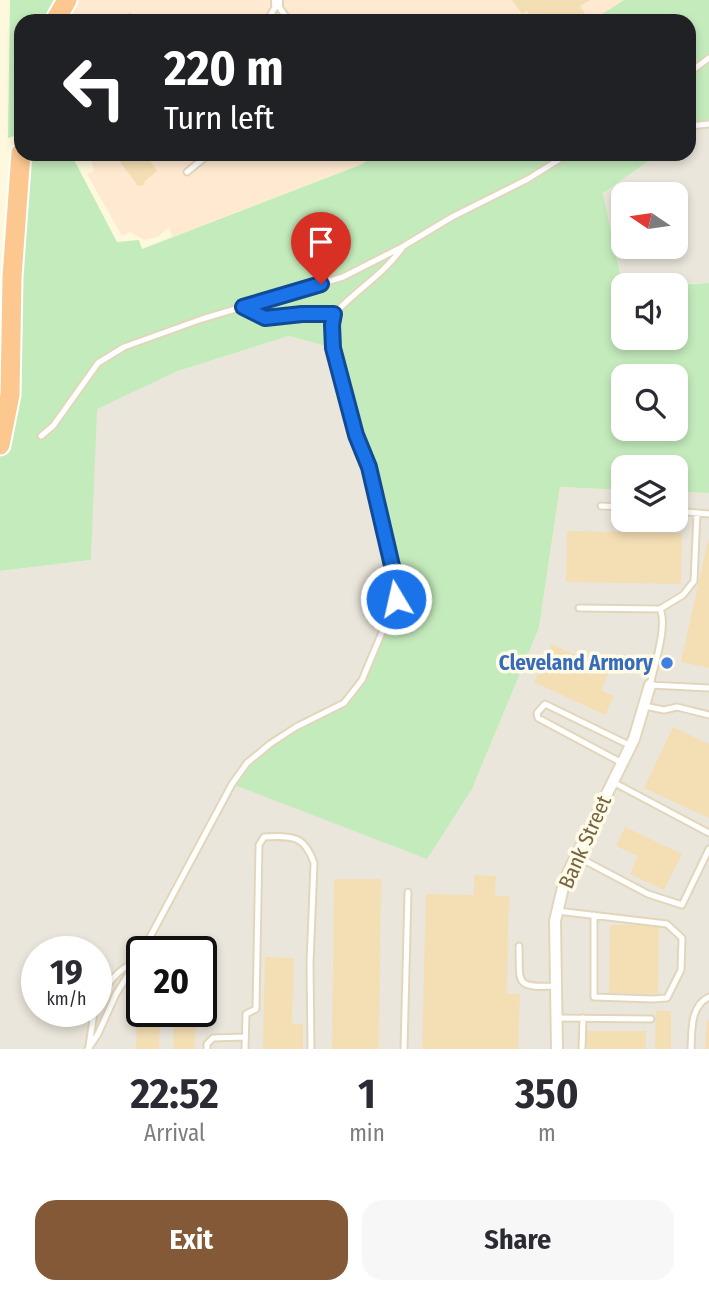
<!DOCTYPE html>
<html lang="en">
<head>
<meta charset="utf-8">
<style>
  :root { --surface:#fff; --page:#f7f7f7; --text:#2b2b33; --muted:#7c7c81; --accent:#845937 }
  body { margin:0; font-family:"Fira Sans Condensed",sans-serif; background:var(--page); color:var(--text); height:100vh; display:flex; flex-direction:column; font-size:26px; white-space:nowrap }
  * { box-sizing:border-box; margin:0 }
  p { font-size:23px; color:var(--muted) }
  .icon { flex:none; width:38px; height:38px; fill:none; stroke:currentColor; stroke-width:2; stroke-linecap:round; stroke-linejoin:round }
  .map { position:relative; height:1049px; overflow:hidden }
  .details { display:flex; flex-direction:column; background:var(--surface); flex:1 }
  .details>* { flex:none }
  .hud { position:absolute; left:14px; top:14px; width:682px; height:147px; border-radius:21px; box-shadow:0 4px 10px #0003; background:#202124; color:#fff; overflow:hidden }
  .needle { width:46px; rotate:283deg }
  .tools { position:absolute; left:611px; top:182px; display:grid; gap:14px }
  .tools a { display:grid; place-items:center; width:77px; height:77px; border-radius:14px; background:var(--surface); box-shadow:0 4px 10px #0003; font-size:35px }
  .speed { position:absolute; left:21px; top:936px; display:flex; gap:14px; font-size:35px; font-weight:700; text-align:center }
  .speed>* { display:grid; place-content:center; width:91px; height:91px; border-radius:50%; background:var(--surface); box-shadow:0 4px 10px #0003; line-height:1 }
  .speed small { font-size:18px; font-weight:400 }
  .speed .limit { border:4px solid #111; border-radius:10px; background:#fff; color:#111 }
  .pin { position:absolute; display:grid; place-items:center; width:60px; height:60px; color:#fff; margin:-72px -30px; border-radius:50% 50% 50% 0; rotate:-45deg; box-shadow:0 0 7px #0007 }
  .pin .icon { rotate:45deg }
  .me { position:absolute; width:77px; margin:-38px; rotate:351deg; stroke-linejoin:round; filter:drop-shadow(0 0 5px #0008) }
  .turn { display:flex; align-items:center; gap:24px; height:147px; padding:0 35px; font-size:32px }
  .turn .icon { width:91px; height:91px; stroke-width:2.5 }
  .turn b { display:block; font-size:49px; line-height:60px }
  .eta { display:flex; justify-content:space-evenly; align-items:center; height:119px; text-align:center }
  .eta b { font-size:42px; font-weight:700; line-height:49px }
  .cta { display:flex; gap:14px; margin-top:auto; padding:14px 35px }
  .cta a { flex:1; height:80px; border-radius:21px; background:var(--accent); color:#fff; font-size:28px; font-weight:700; line-height:80px; text-align:center }
  .cta a+a { background:var(--page); color:var(--text) }
  .map>svg:first-child { display:block }
  .commercial { fill:#ffead1 }
  .industrial { fill:#ebe6db; fill-rule:evenodd }
  .green { fill:#c4ebbc; fill-rule:evenodd }
  .building { fill:#f4deb4 }
  .lines { fill:none; stroke-linecap:round; stroke-linejoin:round }
  .lane-casing { stroke:#e2d6ba; stroke-width:9 }
  .street-casing { stroke:#e2d6ba; stroke-width:14 }
  .highway-casing { stroke:#fff; stroke-width:23 }
  .lane { stroke:#fff; stroke-width:5 }
  .street { stroke:#fff; stroke-width:10 }
  .highway { stroke:#fcc890; stroke-width:19 }
  .route-casing { stroke:#114b97; stroke-width:18 }
  .route { stroke:#1a73e8; stroke-width:12 }
  .shop-dot { fill:#3f7fe0; stroke:#fffbe6; stroke-width:2.5 }
  .labels { text-anchor:middle; stroke-width:7; stroke-linejoin:round; paint-order:stroke }
  .shop-label { font-size:21px; font-weight:bold; fill:#366cbe; stroke:#fffbe6; text-anchor:end }
  .street-label { font-size:21px; fill:#746245; stroke:#fffbe6 }
</style>
</head>
<body>
<div class="map">
<svg width="709" height="1049" viewBox="0 0 709 1049">
  <rect width="100%" height="100%" fill="#fef9de"/>
  <path class="commercial" d="M 76,0 L 624,0 L 591,21 L 63,21 Z
    M 93,154 L 377,154 L 360,165 L 172,237 L 169,228 L 157,237 L 144,240 L 130,232 L 122,236 L 87,174 L 94,171 L 92,162 Z"/>
  <path class="industrial" d="M 709,119 L 709,283 L 623,285 L 623,288 L 603,193 L 659,154 L 690,154 L 690,133 ZM 623,194 L 676,194 L 676,247 L 623,247 Z
    M 289,336 L 333,348 L 472,789 L 539,628 L 560,487 L 623,490 L 623,520 L 676,520 L 676,492 L 709,493 L 709,1049 L 0,1049 L 0,571 L 91,560 L 96,409 L 178,371 ZM 37,952 L 96,952 L 96,1012 L 37,1012 ZM 142,952 L 201,952 L 201,1012 L 142,1012 Z"/>
  <path class="green" d="M 10,0 L 59,0 L 46,21 L 21,21 L 21,91 L 14,136 L 8,138 Z
    M 624,0 L 709,0 L 709,119 L 690,133 L 690,21 L 591,21 Z
    M 21,154 L 71,154 L 117,242 L 139,240 L 142,249 L 360,165 L 377,154 L 659,154 L 603,193 L 623,288 L 623,338 L 676,338 L 676,285 L 668,285 L 709,283 L 709,493 L 676,492 L 676,467 L 623,467 L 623,490 L 560,487 L 539,628 L 472,789 L 427,859 L 232,784 L 247,763 L 270,744 L 344,703 L 362,680 L 396,599 L 373,488 L 356,435 L 333,348 L 289,336 L 178,371 L 97,409 L 91,560 L 0,571 L 0,445 ZM 623,376 L 676,376 L 676,429 L 623,429 Z"/>
  <path class="building" d="M 512,0 L 590,0 L 580,6 L 585,13 L 573,21 L 543,21 L 538,13 L 531,17 L 527,11 L 522,14 Z
    M 130,12 L 142,21 L 123,21 Z
    M 117,154 L 148,154 L 150,157 L 148,158 L 157,171 L 145,181 L 144,185 L 138,186 L 115,155 Z
    M 567,531 L 682,533 L 681,584 L 566,582 Z
    M 708,540 L 709,540 L 709,668 L 681,662 Z
    M 552,644 L 609,672 L 601,690 L 614,696 L 605,715 L 534,682 Z
    M 673,727 L 709,744 L 709,818 L 644,788 Z
    M 625,827 L 682,854 L 664,890 L 630,874 L 638,856 L 616,846 Z
    M 474,875 L 496,876 L 495,896 L 509,896 L 507,994 L 520,994 L 518,1049 L 422,1049 L 426,894 L 474,895 Z
    M 334,879 L 381,879 L 379,1049 L 332,1049 Z
    M 610,925 L 659,925 L 658,994 L 609,993 Z
    M 265,957 L 294,958 L 292,1024 L 303,1024 L 303,1049 L 263,1049 Z
    M 656,1011 L 671,1011 L 671,1049 L 655,1049 Z
    M 174,1012 L 196,1012 L 195,1049 L 173,1049 Z
    M 137,1017 L 160,1018 L 159,1049 L 136,1049 Z
    M 707,1020 L 709,1020 L 709,1049 L 705,1049 Z
    M 587,1031 L 646,1031 L 646,1049 L 587,1049 Z"/>
  <g class="lines">
    <g class="lane-casing">
      <path id="lane" d="M 267,21 L 277,4 L 289,21
        M 690,72 L 709,58
        M 690,126 L 709,124
        M 187,172 L 209,154
        M 243,307 L 265,318 L 302,314 L 334,314 C 356,290 384,274 402,248
        M 41,436 L 53,426 L 98,363 L 124,347 L 202,319 L 343,277 L 402,247 L 452,217 L 528,179 L 568,154
        M 601,506 L 623,507
        M 676,511 L 709,514
        M 579,608 L 660,609 C 668,625 654,667 650,685 L 709,688
        M 660,609 L 683,595 L 694,581 L 697,513
        M 644,706 L 664,710 L 677,707 L 709,715
        M 622,763 L 538,718 L 537,713 L 545,704 L 631,746
        M 613,782 L 709,833
        M 576,856 L 648,894 L 682,905 L 709,849
        M 557,911 L 667,924 L 682,938 L 681,970 L 667,998 L 653,999 L 594,997 L 594,915
        M 519,946 C 520,984 514,988 556,986
        M 142,952 L 232,784 L 247,763 L 270,744 L 296,727 L 344,703 L 362,680 L 396,599 L 393,570 L 369,467 L 356,435 L 333,348 L 332,325 L 334,314
        M 96,1006 C 104,988 115,970 134,963
        M 556,1018 L 651,1019
        M 89,1046 L 94,1012
        M 88,1049 L 98,1034 L 116,994 L 142,953
        M 207,1049 L 207,1044 L 213,1038 L 245,1037
        M 245,1049 L 246,1014 L 256,1009 L 259,845 L 264,837 C 291,836 304,834 314,863 L 310,963 L 311,1049
        M 404,1049 L 408,892
        M 582,1049 L 583,1018
        M 691,1049 C 692,1030 690,1006 709,997"/>
    </g>
    <g class="street-casing">
      <path id="street" d="M 277,4 L 277,0
        M 557,1049 L 555,921 L 565,879 L 634,739 L 650,685"/>
    </g>
    <g class="highway-casing">
      <path id="highway" d="M 55,21 L 67,0
        M 0,445 L 10,395 L 12,277 L 21,153"/>
    </g>
    <use href="#lane" class="lane"/>
    <use href="#street" class="street"/>
    <use href="#highway" class="highway"/>
  </g>
  <g class="lines">
    <g class="route-casing">
      <path id="route" d="M 321,284 L 243,307 L 265,318 L 302,314 L 334,314 L 332,325 L 333,348 L 356,435 L 369,467 L 393,570 L 396,599"/>
    </g>
    <use href="#route" class="route"/>
  </g>
  <circle class="shop-dot" cx="667" cy="663" r="7"/>
  <g class="labels">
    <g class="shop-label">
      <text x="653" y="670">Cleveland Armory</text>
    </g>
    <g class="street-label">
      <text transform="translate(585 842) rotate(-66)" y="7">Bank Street</text>
    </g>
  </g>
</svg>
<div class="tools">
<a><svg class="needle" viewBox="-14 -14 28 28"><path d="M0-13l5 13h-10z" fill="#e53935"/><path d="M0 13l5-13h-10z" fill="#7c7c81"/></svg></a>
<a><svg class="icon" aria-label="sound" viewBox="0 0 24 24"><path d="M4 9h4l5-4v14l-5-4H4zM17 9q2 3 0 6"/></svg></a>
<a><svg class="icon" aria-label="search" viewBox="0 0 24 24"><circle cx="10" cy="10" r="6"/><path d="M15 15l6 6"/></svg></a>
<a><svg class="icon" aria-label="layers" viewBox="0 0 24 24"><path d="M12 4l9 5-9 5-9-5zM3 14l9 5 9-5"/></svg></a>
</div>
<div class="speed"><div>19<small>km/h</small></div><div class="limit">20</div></div>
<div class="pin" style="left:321px;top:284px;background:#d93025"><svg class="icon" aria-label="arrive" viewBox="0 0 24 24"><path d="M6 21V4h12l-3 4 3 4H6"/></svg></div>
<svg class="me" style="left:396px;top:599px" viewBox="-20 -20 40 40"><circle r="17" fill="#1a73e8" stroke="#fff" stroke-width="3"/><path d="M0-11L8 9 0 5-8 9z" fill="#fff"/></svg>
<div class="hud">
<div class="turn"><svg class="icon" aria-label="left" viewBox="0 0 24 24"><path d="M17 20v-9H6M10 6l-5 5 5 5"/></svg><div><b>220 m</b>Turn left</div></div>
</div>
</div>
<section class="details">
<div class="eta">
<div><b>22:52</b><p>Arrival</p></div>
<div><b>1</b><p>min</p></div>
<div><b>350</b><p>m</p></div>
</div>
<div class="cta"><a>Exit</a><a>Share</a></div>
</section>
</body>
</html>
